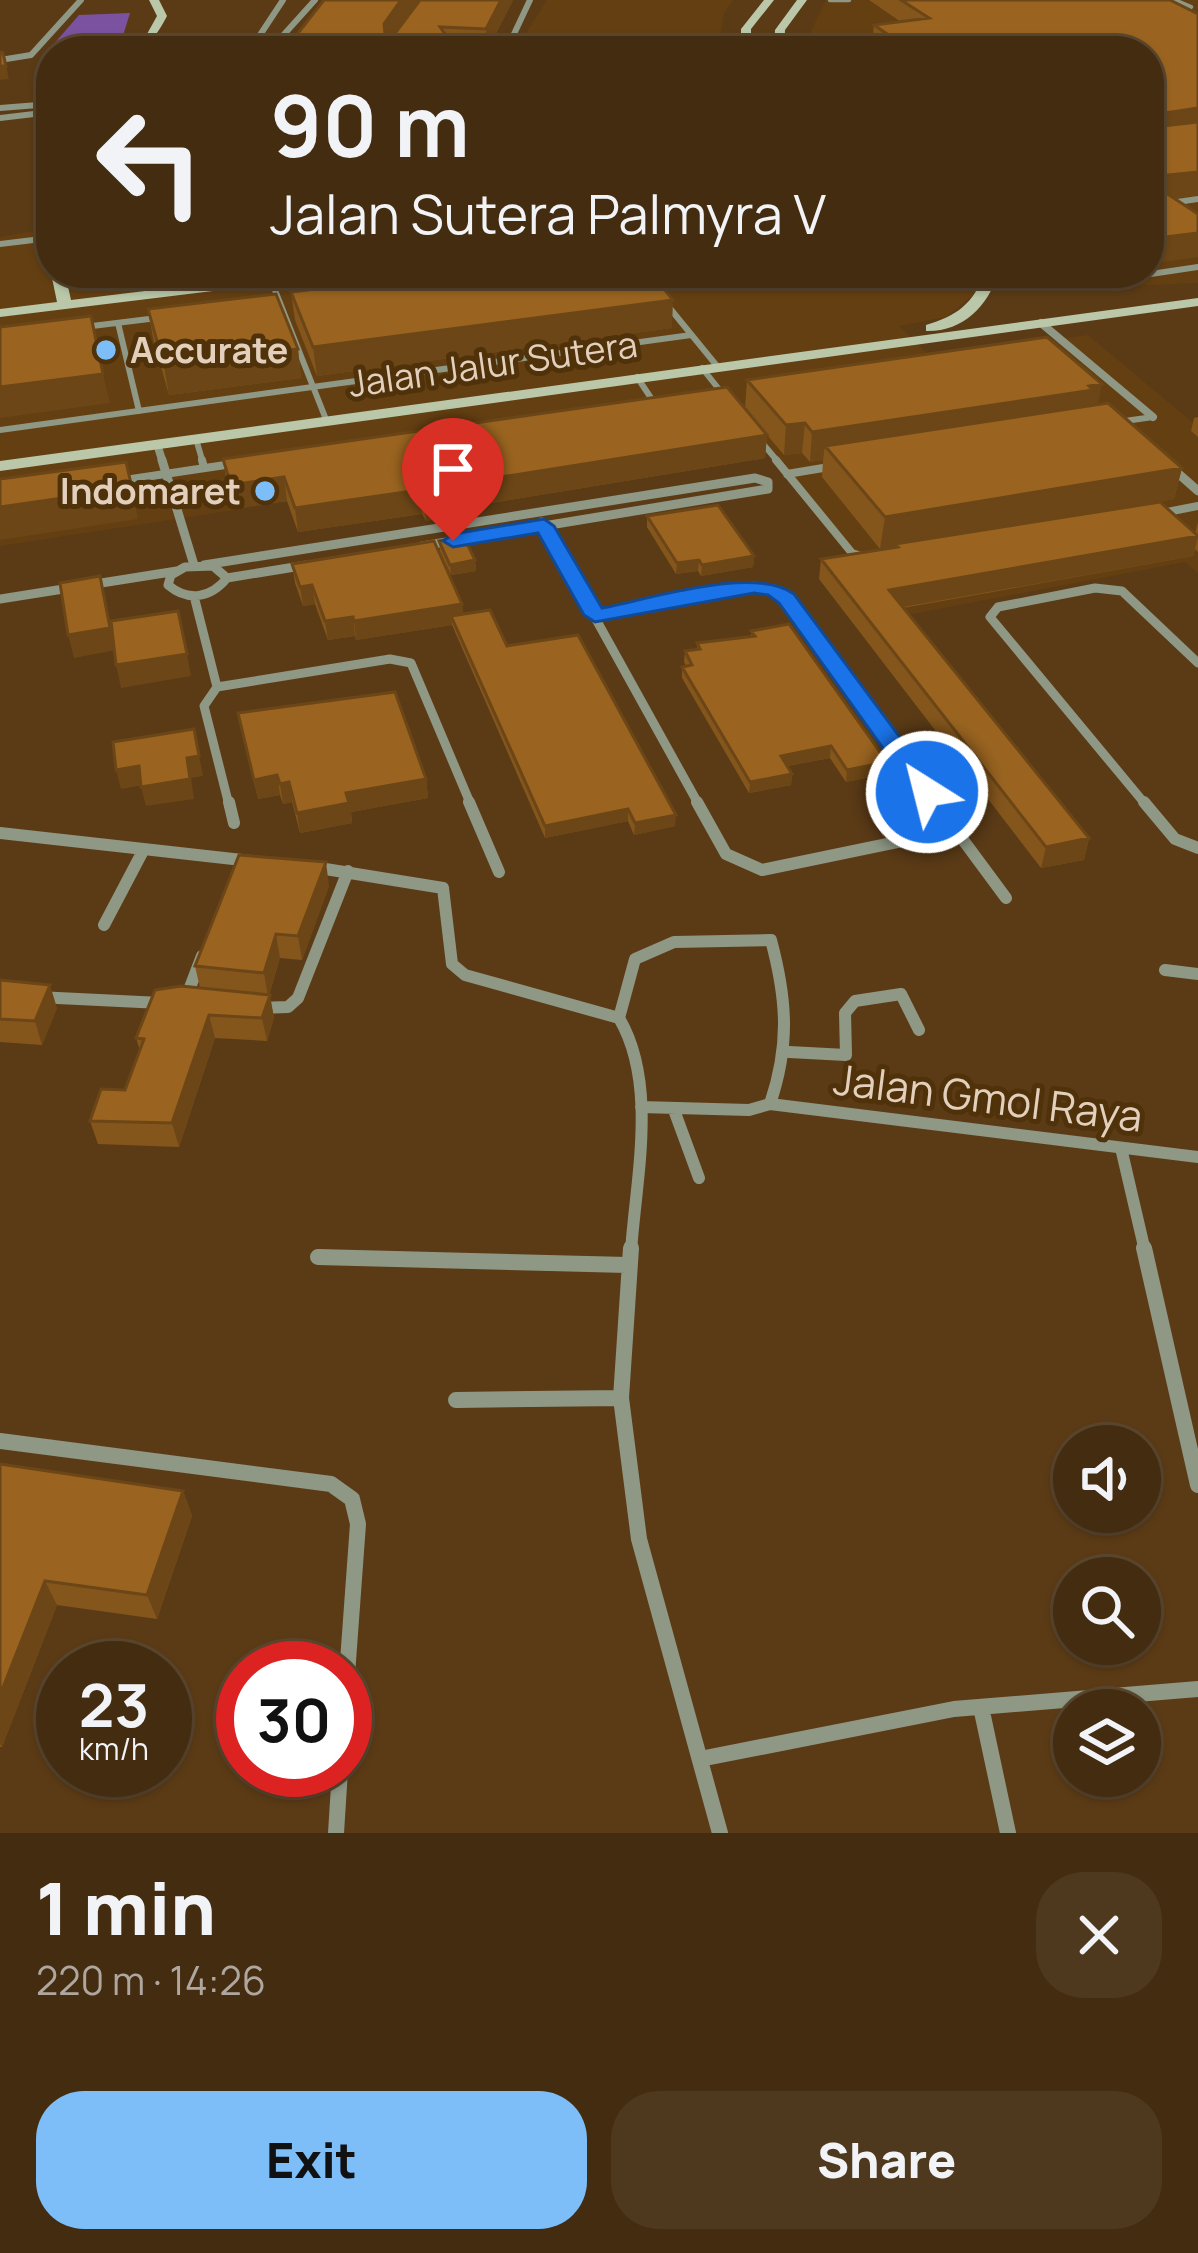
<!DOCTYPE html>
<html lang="en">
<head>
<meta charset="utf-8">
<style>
  :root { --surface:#442c10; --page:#4e381e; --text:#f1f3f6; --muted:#afa79f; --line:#5c4830; --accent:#7dbef9 }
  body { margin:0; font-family:Manrope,sans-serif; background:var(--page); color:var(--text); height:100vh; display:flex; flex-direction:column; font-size:45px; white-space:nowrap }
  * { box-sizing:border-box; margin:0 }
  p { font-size:39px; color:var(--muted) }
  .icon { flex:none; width:66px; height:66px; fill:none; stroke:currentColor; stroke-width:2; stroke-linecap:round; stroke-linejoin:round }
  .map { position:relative; height:1833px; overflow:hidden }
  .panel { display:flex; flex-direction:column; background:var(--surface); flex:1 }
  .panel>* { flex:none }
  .banner { position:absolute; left:36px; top:36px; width:1128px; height:252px; border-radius:48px; box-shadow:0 3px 9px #0004,0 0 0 3px var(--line); background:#442c10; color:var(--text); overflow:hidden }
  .fabs { position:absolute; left:1053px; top:1425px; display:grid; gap:24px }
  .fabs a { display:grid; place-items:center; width:108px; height:108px; border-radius:50%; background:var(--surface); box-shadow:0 3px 9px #0004,0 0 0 3px var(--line); font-size:60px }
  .speed { position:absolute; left:36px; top:1641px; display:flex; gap:24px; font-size:60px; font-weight:700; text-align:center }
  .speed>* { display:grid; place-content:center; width:156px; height:156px; border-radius:50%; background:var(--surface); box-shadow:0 3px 9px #0004,0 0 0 3px var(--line); line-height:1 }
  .speed small { font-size:30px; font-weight:400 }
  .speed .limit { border:18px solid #d22; background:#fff; color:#111 }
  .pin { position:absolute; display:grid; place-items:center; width:102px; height:102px; color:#fff; margin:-123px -51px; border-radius:50% 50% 50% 0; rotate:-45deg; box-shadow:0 0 12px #0007 }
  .pin .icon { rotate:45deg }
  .me { position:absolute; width:132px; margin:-66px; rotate:324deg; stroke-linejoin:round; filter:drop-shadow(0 0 9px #0008) }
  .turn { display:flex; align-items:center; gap:42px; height:252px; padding:0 36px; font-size:54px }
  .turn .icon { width:156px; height:156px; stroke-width:2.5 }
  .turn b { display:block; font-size:84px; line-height:102px }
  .round { display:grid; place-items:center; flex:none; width:126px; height:126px; border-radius:48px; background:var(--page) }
  .head { display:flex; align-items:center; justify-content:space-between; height:204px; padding:0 36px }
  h1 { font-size:72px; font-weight:800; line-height:90px }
  .action { display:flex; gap:24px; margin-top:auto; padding:24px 36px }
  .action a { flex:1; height:138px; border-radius:48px; background:var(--accent); color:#111; font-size:48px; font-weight:800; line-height:138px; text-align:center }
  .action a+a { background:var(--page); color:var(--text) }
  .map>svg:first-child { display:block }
  .built { fill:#643f12 }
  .green { fill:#7b529f }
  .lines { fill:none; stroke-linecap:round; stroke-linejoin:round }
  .lane-far2 { stroke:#8f9885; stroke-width:4.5 }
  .lane-far1 { stroke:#8f9885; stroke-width:6 }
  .lane { stroke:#8f9885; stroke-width:8 }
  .street-far4 { stroke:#8f9885; stroke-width:6 }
  .street-far3 { stroke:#8f9885; stroke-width:8 }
  .street-far2 { stroke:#8f9885; stroke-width:9 }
  .street-far1 { stroke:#8f9885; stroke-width:12 }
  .street { stroke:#8f9885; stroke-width:16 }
  .secondary { fill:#bac8a9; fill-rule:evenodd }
  .wall { fill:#84561c }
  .shaded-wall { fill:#6c4616 }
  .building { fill:#9a6420; stroke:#6c4616; stroke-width:3 }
  .route { fill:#1a73e8; stroke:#114b97; stroke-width:3 }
  .poi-dot { fill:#7dbef9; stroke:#4f310a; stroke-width:4.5 }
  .labels { text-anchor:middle; stroke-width:10; stroke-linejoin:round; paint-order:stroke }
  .far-poi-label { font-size:36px; font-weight:bold; fill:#e2cfbc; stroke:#4f310a; text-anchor:start }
  .far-street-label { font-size:36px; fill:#e2cfbc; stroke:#4f310a }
  .street-label { font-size:42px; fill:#e2cfbc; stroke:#4f310a }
</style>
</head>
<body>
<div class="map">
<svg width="1198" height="1833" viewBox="0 0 1198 1833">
  <rect width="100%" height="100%" fill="#5b3b16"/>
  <path class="built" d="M 547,0 L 733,0 L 724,13 L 717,51 L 515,51 Z
    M 826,0 L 1198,0 L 1198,283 L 1123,286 L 1056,273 L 1149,273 L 1149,51 L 809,51 L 805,44 Z
    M 51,228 L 51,273 L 981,273 L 976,293 L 946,317 L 899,326 L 932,358 L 1088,335 L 1198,427 L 1198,573 L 1185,562 L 896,617 L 750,431 L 0,546 L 0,237 Z"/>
  <path class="green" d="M 130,13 L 120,45 L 46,53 L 79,15 Z"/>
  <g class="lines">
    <path class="lane-far2" d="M 830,0 L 849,0
      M 1174,0 L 1191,7
      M 1180,202 L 1198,199"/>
    <path class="lane-far1" d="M 1149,206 L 1198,199
      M 0,244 L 50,238
      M 667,273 C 686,292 706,289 730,282 L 729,273
      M 1107,273 L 1144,275 L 1198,267
      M 271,280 L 327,422
      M 668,306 L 717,366
      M 118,323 L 139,411
      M 84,327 L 157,318
      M 702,368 L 726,398
      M 637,377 L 655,404
      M 1118,422 L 1153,417
      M 0,430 L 691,335
      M 196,439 L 203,463
      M 759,439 L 779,463"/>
    <path class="lane" d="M 202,460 L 204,468
      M 776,460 L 852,553 L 861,556
      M 787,474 L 835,466
      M 118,481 L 232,464
      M 1162,513 L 1198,506"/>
    <path class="street-far4" d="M 272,47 L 260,35 L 283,0
      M 269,51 L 315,0
      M 506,51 L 530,0
      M 0,60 L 31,55 L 81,0
      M 0,108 L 51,104
      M 0,118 L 51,112"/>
    <path class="street-far3" d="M 1041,323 L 1153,417
      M 157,444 L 163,463"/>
    <path class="street-far2" d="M 162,460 L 194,565
      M 1172,468 L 1198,491
      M 542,522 L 699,805
      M 204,565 L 755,478 L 768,482 L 768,489 L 422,546
      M 213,566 L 227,578 C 211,598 188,602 168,585 L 171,575 L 185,567 Z
      M 227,578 L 307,565
      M 194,596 L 217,687 L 204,706 L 229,805
      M 0,599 L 177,571
      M 595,615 L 754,586 L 774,589 L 787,599 L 938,805
      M 217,687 L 390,659 L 411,663 L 471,805
      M 1146,805 L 990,617 L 998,607 L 1095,588 L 1122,591 L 1198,663"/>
    <path class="street-far1" d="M 229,802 L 234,823
      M 469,802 L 499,872
      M 697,802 L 726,854 L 762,870 L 955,830
      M 935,802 L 1006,898
      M 1144,802 L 1175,839 L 1198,848
      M 0,833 L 251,861
      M 313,867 L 443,888 L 452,964 L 465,975 L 619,1018 C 658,1084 636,1178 631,1251
      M 104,925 L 144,849
      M 1165,970 L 1198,974
      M 37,997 L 161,1003
      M 186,998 L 202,956
      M 259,1008 L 288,1007 L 298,998 L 348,871
      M 619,1018 L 635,959 L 674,942 L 771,940 C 787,1000 790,1045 770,1104
      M 789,1052 L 846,1055 L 845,1013 L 855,1001 L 901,994 L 919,1030
      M 641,1107 L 749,1110 L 770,1104 L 1198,1157
      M 674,1110 L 699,1178
      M 1121,1148 L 1145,1251"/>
    <path class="street" d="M 631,1248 L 621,1398 L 639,1539 L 720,1833
      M 1144,1248 L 1198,1485
      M 318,1257 L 627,1265
      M 456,1400 L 621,1398
      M 0,1441 L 331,1484 L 352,1499 L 358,1524 L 345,1702
      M 981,1707 L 1008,1833
      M 700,1759 L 954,1709 L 1198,1689
      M 336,1833 L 340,1770"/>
    <path class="secondary" d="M 149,0 L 159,0 L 167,16 C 157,35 147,51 124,51 L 147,34 L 157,16 Z
      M 764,0 L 774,0 L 751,29 L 751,51 L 741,51 L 741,29 Z
      M 797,0 L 807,0 L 785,30 L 784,51 L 774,51 L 775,30 Z
      M 51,95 L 45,171 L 51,204 L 51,247 L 44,243 L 33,171 L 37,105 Z
      M 51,273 L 65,273 L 71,300 L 293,273 L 335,273 L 328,277 L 0,317 L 0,309 L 57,302 Z
      M 984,273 L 998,273 C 988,307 962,332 926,331 L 926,325 C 956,316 974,304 984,273 Z
      M 1198,298 L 1198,306 L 0,471 L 0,461 Z"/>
  </g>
  <path class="wall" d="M 513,0 L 487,51 L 284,51 Z
    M 869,0 L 1170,0 L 1198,14 L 1198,195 L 1173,198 L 1149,264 L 1149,51 L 880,51 L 872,45 L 874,25 L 901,22 Z
    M 291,292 L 672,328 L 317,376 L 295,320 Z
    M 148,309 L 298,349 L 301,378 L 169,395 L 153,338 Z
    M 747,380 L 1098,404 L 1182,468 L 1174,499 L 1135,506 L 1195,533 L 1198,522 L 1198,552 L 1195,549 L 1193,556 L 903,608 L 1089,838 L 1084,860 L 1041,868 L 819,579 L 821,559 L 880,549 L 822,477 L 823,460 L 810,462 L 802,453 L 784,455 L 767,435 L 765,458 L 449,510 L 449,517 L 426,521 L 422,514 L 298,532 L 287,501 L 235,508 L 227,483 L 223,459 L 745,408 Z
    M 1198,417 L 1198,437 L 1191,431 L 1194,418 Z
    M 647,516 L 754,556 L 753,567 L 701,576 L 698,571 L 676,574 L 647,527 Z
    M 439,541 L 475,560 L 476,571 L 451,575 L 440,552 Z
    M 292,564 L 462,604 L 463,614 L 507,646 L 675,826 L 634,835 L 628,821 L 545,838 L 452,625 L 356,640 L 355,636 L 328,640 L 315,604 L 303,606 L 295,583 Z
    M 751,631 L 887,762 L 885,774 L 846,782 L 830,758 L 787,766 L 792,774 L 791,785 L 749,793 L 682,678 L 682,667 L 686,666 L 684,662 L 685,651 L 697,649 L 697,643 L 751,636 Z
    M 238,713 L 426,779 L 428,798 L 351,812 L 352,823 L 300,833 L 292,802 L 283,804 L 280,795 L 258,799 Z
    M 329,886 L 302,960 L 280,958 L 269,995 L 274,1018 L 267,1041 L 215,1038 L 179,1147 L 98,1144 L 90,1121 L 125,1090 L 140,1051 L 136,1038 L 200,988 L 195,966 Z
    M 0,980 L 57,1008 L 42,1045 L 0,1042 Z
    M 0,1464 L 183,1491 L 192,1516 L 157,1619 L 57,1605 L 2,1747 L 0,1747 Z"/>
  <path class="shaded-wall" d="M 401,0 L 419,0 L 386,47 L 384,24 Z
    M 501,0 L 513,0 L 487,51 L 486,29 Z
    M 0,66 L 6,66 L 9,79 L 0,80 Z
    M 1198,108 L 1198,127 L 1149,137 L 1151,115 Z
    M 1198,172 L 1198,195 L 1149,200 L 1149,177 Z
    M 1198,233 L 1198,257 L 1149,264 L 1149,239 Z
    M 673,300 L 672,328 L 317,376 L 313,347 Z
    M 298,349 L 301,378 L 169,395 L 164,366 Z
    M 103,374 L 110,403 L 0,418 L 0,387 Z
    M 1102,384 L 1096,414 L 825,446 L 823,460 L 810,462 L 812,432 Z
    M 805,423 L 802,453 L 784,455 L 786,425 Z
    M 767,435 L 765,458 L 449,510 L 449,517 L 426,521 L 424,497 L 444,486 Z
    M 1182,468 L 1174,499 L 897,546 L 895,544 L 895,547 L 880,549 L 885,517 Z
    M 284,477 L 287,501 L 235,508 L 231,485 Z
    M 132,488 L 138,519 L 0,540 L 0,507 Z
    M 420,490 L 422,514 L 298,532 L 295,508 Z
    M 1198,537 L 1193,556 L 886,610 L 889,590 Z
    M 754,556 L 753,567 L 701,576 L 702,565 Z
    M 475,560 L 476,571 L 451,575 L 450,565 Z
    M 699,560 L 698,571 L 676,574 L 677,563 Z
    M 100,576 L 116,650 L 74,658 L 68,635 Z
    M 312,585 L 315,604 L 303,606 L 300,587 Z
    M 462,604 L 464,623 L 451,616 L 452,625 L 356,640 L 354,621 Z
    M 353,617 L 355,636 L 328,640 L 325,621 Z
    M 187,654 L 191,676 L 121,688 L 116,665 Z
    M 194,729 L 203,776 L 191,778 L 194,799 L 146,806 L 141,787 L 187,758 Z
    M 831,746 L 830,758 L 780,767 L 781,756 Z
    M 887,762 L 885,774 L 846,782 L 847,770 Z
    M 139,766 L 144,785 L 121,789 L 116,770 Z
    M 792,774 L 791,785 L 749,793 L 750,782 Z
    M 277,775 L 280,795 L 258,799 L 254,780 Z
    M 426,779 L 428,798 L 351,812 L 352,823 L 300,833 L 297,813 L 346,793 Z
    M 289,782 L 292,802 L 283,804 L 280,784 Z
    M 628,809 L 628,821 L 545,838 L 545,826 Z
    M 676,815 L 675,826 L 634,835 L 635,823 Z
    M 1089,838 L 1084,860 L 1041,868 L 1046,847 Z
    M 326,862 L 329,886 L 302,960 L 298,936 Z
    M 276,934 L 280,958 L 268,997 L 264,973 Z
    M 50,985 L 57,1008 L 42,1045 L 35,1021 Z
    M 270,995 L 274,1018 L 267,1041 L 262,1018 Z
    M 209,1015 L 215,1038 L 179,1147 L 172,1123 Z
    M 183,1491 L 192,1516 L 157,1619 L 147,1595 Z
    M 45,1581 L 57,1605 L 2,1747 L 0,1744 L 0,1695 Z"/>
  <path class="building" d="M 324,0 L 401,0 L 384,24 L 385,33 L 396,32 L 420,0 L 501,0 L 486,29 L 440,27 L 457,51 L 284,51 Z
    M 901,0 L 1170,0 L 1198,14 L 1198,108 L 1151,115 L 1149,119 L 1149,51 L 912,51 L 874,25 L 929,18 Z
    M 0,52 L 3,53 L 6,66 L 0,66 Z
    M 1198,122 L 1198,172 L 1149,177 L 1149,124 L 1154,127 Z
    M 1149,186 L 1150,188 L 1160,189 L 1198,214 L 1198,233 L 1149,239 Z
    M 445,273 L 651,273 L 673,300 L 313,347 L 291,292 Z
    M 276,294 L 298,349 L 164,366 L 148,309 Z
    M 91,316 L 103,374 L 0,387 L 0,327 Z
    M 1047,337 L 1102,384 L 1089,386 L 1093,390 L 812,432 L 805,423 L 786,425 L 747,380 Z
    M 727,387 L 767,435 L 444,486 L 448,493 L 424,497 L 420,490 L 295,508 L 284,477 L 231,485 L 223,459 Z
    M 1108,403 L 1182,468 L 885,517 L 825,446 Z
    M 126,462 L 132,488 L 0,507 L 0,479 Z
    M 1160,502 L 1198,536 L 889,590 L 1089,838 L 1046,847 L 821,559 L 898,547 L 895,544 Z
    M 718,505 L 754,556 L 702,565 L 699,560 L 677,563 L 647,516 Z
    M 464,537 L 475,560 L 450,565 L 439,541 Z
    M 434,541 L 462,604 L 354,621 L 353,617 L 325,621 L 312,585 L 300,587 L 292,564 Z
    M 100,576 L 110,628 L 68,635 L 60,583 Z
    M 490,610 L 507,646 L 578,635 L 676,815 L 635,823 L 628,809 L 545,826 L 451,616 Z
    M 178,611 L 187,654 L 116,665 L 111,621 Z
    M 789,624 L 887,762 L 847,770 L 831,746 L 781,756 L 792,774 L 750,782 L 682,667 L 692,665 L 685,651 L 700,649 L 697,643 L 755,636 L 751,631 Z
    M 395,692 L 426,779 L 346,793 L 349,803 L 297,813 L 289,782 L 280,784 L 277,775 L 254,780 L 238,713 Z
    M 194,729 L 199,756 L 187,758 L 190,779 L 141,787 L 139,766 L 116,770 L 113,742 Z
    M 239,855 L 326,862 L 298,936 L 276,934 L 264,973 L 195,966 Z
    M 0,980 L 50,985 L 35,1021 L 0,1019 Z
    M 181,986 L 270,995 L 262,1018 L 209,1015 L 172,1123 L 90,1121 L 101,1089 L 125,1090 L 144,1039 L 136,1038 L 155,990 Z
    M 0,1464 L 183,1491 L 147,1595 L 45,1581 L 0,1695 Z"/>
  <path class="route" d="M 544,519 L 554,526 L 602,608 C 650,599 755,565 794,594 L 936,786 L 940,792 L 936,797 L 918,797 L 779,603 L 768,595 L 754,593 L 595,622 L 584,615 L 538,533 L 453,547 L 443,541 L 453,534 Z"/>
  <g class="poi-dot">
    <circle cx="106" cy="350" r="12"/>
    <circle cx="265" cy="491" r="12"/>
  </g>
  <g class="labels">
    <g class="far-poi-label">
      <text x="130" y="363">Accurate</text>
      <text x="241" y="504" text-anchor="end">Indomaret</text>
    </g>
    <g class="far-street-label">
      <text transform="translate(493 364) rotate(-8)" y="13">Jalan Jalur Sutera</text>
    </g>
    <g class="street-label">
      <text transform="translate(988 1098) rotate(7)" y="15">Jalan Gmol Raya</text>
    </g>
  </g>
</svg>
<div class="fabs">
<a><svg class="icon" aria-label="sound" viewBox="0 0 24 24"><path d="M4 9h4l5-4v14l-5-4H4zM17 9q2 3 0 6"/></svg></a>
<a><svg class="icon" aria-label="search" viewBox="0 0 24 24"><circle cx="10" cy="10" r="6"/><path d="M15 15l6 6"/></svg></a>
<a><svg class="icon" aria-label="layers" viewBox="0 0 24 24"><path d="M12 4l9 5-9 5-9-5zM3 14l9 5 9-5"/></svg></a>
</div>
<div class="speed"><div>23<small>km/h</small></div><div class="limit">30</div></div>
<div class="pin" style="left:453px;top:541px;background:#d93025"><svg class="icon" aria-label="arrive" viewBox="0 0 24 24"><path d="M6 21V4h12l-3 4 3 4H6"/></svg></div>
<svg class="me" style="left:927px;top:792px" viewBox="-20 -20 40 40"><circle r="17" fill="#1a73e8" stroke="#fff" stroke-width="3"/><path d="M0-11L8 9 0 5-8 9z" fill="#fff"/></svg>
<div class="banner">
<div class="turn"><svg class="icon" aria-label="left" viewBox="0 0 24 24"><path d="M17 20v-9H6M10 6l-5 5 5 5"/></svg><div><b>90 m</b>Jalan Sutera Palmyra V</div></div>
</div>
</div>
<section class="panel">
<div class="head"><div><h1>1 min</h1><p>220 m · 14:26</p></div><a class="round"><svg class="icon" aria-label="close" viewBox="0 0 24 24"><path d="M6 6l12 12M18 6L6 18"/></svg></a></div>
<div class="action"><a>Exit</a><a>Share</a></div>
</section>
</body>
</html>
